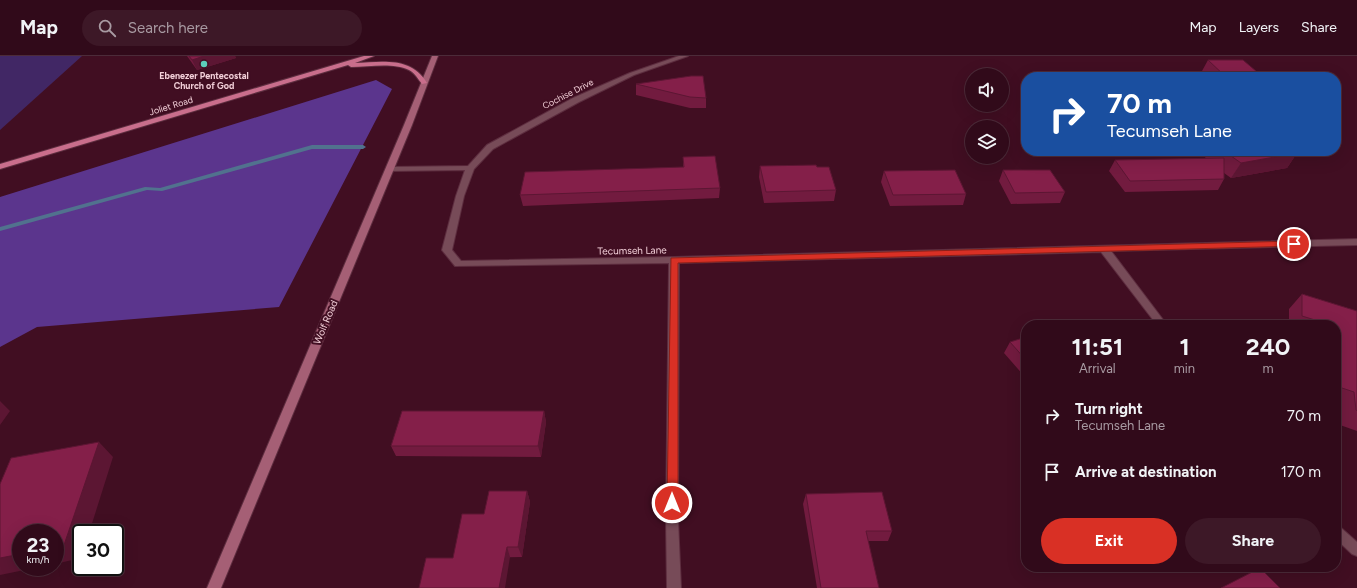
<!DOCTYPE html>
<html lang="en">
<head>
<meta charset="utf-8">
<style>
  :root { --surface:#310a1a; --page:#3d1827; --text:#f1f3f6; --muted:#a89aa2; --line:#4c2b39; --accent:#d93025 }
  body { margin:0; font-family:Figtree,sans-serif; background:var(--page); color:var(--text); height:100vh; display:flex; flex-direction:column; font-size:15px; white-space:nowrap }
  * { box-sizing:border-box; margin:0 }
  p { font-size:13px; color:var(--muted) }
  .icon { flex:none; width:22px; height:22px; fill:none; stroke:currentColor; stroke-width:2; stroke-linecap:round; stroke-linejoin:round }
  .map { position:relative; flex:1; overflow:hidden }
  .details { position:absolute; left:1021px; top:264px; width:320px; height:252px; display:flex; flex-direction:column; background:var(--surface); border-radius:16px; box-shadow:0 4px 16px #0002,0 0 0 1px var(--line) }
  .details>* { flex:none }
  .banner { position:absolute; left:1021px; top:16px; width:320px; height:84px; border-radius:16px; box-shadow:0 4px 16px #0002,0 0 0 1px var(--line); background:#1a4fa0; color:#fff; overflow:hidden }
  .buttons { position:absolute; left:965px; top:12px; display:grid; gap:8px }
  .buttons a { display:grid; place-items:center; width:44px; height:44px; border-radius:50%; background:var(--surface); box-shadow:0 4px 16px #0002,0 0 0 1px var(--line); font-size:20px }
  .speed { position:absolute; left:12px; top:468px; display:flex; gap:8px; font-size:20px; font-weight:700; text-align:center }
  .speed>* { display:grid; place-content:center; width:52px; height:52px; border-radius:50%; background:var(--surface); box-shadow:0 4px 16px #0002,0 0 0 1px var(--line); line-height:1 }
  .speed small { font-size:10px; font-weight:400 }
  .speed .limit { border:2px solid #111; border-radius:6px; background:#fff; color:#111 }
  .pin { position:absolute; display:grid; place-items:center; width:34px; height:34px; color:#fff; margin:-17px; border:2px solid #fff; border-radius:50%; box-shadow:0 1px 4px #0007 }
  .me { position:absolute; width:44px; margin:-22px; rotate:0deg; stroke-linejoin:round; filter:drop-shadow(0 0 3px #0008) }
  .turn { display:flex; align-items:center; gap:14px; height:84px; padding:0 20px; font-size:18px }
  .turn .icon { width:52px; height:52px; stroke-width:2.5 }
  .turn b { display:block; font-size:28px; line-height:34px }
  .eta { display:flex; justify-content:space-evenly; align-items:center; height:68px; text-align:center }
  .eta b { font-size:24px; font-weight:700; line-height:28px }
  .primary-button { display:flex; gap:8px; margin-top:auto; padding:8px 20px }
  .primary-button a { flex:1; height:46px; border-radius:24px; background:var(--accent); color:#fff; font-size:16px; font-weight:700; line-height:46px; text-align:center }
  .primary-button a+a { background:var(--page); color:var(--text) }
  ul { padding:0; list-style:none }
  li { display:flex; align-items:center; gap:12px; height:56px; padding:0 20px }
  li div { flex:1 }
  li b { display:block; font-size:15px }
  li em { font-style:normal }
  header { display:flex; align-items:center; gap:24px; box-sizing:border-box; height:56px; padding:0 20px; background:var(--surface); border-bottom:1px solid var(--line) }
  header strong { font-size:19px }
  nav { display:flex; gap:22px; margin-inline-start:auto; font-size:14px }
  .search { width:280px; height:36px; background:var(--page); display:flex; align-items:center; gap:10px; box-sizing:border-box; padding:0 14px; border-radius:22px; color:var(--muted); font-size:15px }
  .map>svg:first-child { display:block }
  .green { fill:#412765 }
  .forest { fill:#5b358d }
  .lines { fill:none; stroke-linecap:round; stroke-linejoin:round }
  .stream { fill:#51728e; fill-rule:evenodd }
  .street-casing { stroke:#5d2d3f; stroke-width:2 }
  .secondary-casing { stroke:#5d2d3f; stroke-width:2 }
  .primary-casing { stroke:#5d2d3f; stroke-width:2 }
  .street { fill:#774b58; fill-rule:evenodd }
  .secondary { fill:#a55f75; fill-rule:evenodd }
  .primary { fill:#c96e8c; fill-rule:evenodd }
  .wall { fill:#721b3f }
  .shaded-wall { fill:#5c1633 }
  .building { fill:#841f49; stroke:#5c1633 }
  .route { fill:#d93025; stroke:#8d1f18 }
  .poi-dot { fill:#5cceba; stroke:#410e22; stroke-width:1.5 }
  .labels { text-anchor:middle; stroke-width:4; stroke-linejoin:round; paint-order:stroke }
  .far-poi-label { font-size:9px; font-weight:bold; fill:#f3d0d9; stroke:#410e22 }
  .far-street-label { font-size:9px; fill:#f3d0d9; stroke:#410e22 }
  .street-label { font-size:10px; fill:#f3d0d9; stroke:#410e22 }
</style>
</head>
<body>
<header>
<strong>Map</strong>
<div class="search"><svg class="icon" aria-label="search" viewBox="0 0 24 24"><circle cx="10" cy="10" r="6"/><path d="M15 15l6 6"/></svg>Search here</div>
<nav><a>Map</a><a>Layers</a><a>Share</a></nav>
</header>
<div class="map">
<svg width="1357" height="532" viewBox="0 0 1357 532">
  <rect width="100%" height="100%" fill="#410e22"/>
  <path class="green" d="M 0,0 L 82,0 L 0,74 Z"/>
  <path class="forest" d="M 376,24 L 392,33 L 279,251 L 37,271 L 0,291 L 0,141 Z"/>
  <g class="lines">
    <path class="stream" d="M 312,89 L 363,89 L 366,91 L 363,93 L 312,93 L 162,135 L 147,134 L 0,175 L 0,171 L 145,131 L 160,132 Z"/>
    <g class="street-casing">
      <path id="street" d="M 679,0 L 688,0 L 634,19 L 579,46 L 493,93 L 474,113 L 464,140 L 452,194 L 461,205 L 674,201 L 1357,183 L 1357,189 L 1111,195 L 1167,269 L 1157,269 L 1101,196 L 679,207 L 678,463 L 681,532 L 667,532 L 666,463 L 669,207 L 455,210 L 442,194 L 456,140 L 465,114 L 390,115 L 386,113 L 390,111 L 468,110 L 487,89 L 573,42 L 630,17 Z
        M 1336,469 L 1340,471 L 1357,486 L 1357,500 L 1352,498 L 1336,483 Z"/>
    </g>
    <g class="secondary-casing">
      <path id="secondary" d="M 432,0 L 438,0 L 412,69 L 221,532 L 207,532 L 404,69 Z"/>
    </g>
    <g class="primary-casing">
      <path id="primary" d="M 364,0 L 374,0 L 355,7 C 382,6 411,0 427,27 L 422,28 C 418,23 415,17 409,14 C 392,6 369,11 351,11 L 348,9 L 0,113 L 0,108 Z"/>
    </g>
    <use href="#street" class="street"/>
    <use href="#secondary" class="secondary"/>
    <use href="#primary" class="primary"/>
  </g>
  <path class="wall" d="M 187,0 L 235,0 L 236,2 L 197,14 Z
    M 1208,4 L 1263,21 L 1209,21 L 1202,15 Z
    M 636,28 L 706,42 L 706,52 L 690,52 L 636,39 Z
    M 1209,95 L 1294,95 L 1297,97 L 1287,112 L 1231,122 L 1224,117 L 1224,123 L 1218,134 L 1125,136 L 1109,115 L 1115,104 L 1206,103 L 1205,102 Z
    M 683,101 L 720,132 L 719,142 L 523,150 L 520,139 L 683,111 Z
    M 760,110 L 817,111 L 836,134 L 834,145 L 764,147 L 759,121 Z
    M 1003,114 L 1065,136 L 1060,147 L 1011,148 L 999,125 Z
    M 884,115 L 966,138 L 963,149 L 890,150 L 881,126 Z
    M 1302,238 L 1357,255 L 1357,375 L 1340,369 L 1339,351 L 1336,350 L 1336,269 L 1289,269 L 1289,253 Z
    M 1026,281 L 1026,322 L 1004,297 L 1010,286 Z
    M 544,355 L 546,366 L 541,401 L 396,400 L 391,390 Z
    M 527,435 L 530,446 L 522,501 L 453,502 L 484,458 Z
    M 806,438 L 892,475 L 888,485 L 868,485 L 879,532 L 817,532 L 803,448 Z"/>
  <path class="shaded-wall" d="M 204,0 L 235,0 L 236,2 L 197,14 L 192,4 Z
    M 1297,97 L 1287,112 L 1231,122 L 1241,107 Z
    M 0,345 L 10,355 L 0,369 Z
    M 544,355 L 546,366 L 541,401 L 538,390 Z
    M 99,386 L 113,401 L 89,477 L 81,477 L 81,502 L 55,508 L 55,490 Z
    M 527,435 L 530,446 L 522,501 L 518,491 Z
    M 507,491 L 510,501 L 505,532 L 499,532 Z
    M 21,498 L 21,511 L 39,511 L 0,519 L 0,502 Z"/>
  <path class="building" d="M 189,0 L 204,0 L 192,4 Z
    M 1208,4 L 1243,4 L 1263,21 L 1226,21 Z
    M 691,20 L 703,20 L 706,42 L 690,41 L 636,28 Z
    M 1224,95 L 1294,95 L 1297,97 L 1241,107 Z
    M 715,100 L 720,132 L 520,139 L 525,116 L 684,111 L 683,101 Z
    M 1224,102 L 1224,123 L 1130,125 L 1115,104 Z
    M 816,109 L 817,111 L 829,111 L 836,134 L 766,136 L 760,110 Z
    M 955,114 L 966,138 L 893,139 L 884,115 Z
    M 1003,114 L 1050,114 L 1065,136 L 1015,137 Z
    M 1302,238 L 1357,255 L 1357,355 L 1356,354 L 1354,336 L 1336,330 L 1336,269 L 1315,269 L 1315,264 L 1302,260 Z
    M 1026,281 L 1026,304 L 1010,286 Z
    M 402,355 L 544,355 L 538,390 L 391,390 Z
    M 99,386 L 64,489 L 55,490 L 55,477 L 21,477 L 21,498 L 0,502 L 0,428 L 11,402 Z
    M 489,435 L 527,435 L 518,491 L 507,491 L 499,532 L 419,532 L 426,502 L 453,502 L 462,458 L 484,458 Z
    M 882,436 L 892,475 L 866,475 L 879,532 L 821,532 L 806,438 Z
    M 1260,512 L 1280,532 L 1221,532 Z"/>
  <path class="route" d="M 1294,185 L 1298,188 L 1297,190 L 678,207 L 678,447 L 676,451 L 672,452 L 669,451 L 667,447 L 671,202 Z"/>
  <circle class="poi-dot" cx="204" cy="8" r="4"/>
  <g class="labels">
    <g class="far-poi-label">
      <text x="204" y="23">Ebenezer Pentecostal<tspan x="204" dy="10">Church of God</tspan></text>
    </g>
    <g class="far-street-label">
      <text transform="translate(568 38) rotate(-27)" y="3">Cochise Drive</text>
      <text transform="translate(171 50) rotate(-17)" y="3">Joliet Road</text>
    </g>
    <g class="street-label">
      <text transform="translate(632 194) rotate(-1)" y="4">Tecumseh Lane</text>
      <text transform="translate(325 266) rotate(-67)" y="4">Wolf Road</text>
    </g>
  </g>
</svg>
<div class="buttons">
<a><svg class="icon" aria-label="sound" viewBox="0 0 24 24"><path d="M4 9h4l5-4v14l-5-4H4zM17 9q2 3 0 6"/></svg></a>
<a><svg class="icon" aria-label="layers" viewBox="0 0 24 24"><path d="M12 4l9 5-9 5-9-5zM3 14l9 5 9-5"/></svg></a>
</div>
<div class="speed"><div>23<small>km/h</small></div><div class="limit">30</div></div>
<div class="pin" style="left:1294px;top:188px;background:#d93025"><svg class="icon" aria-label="arrive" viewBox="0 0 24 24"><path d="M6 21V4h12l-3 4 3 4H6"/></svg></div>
<svg class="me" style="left:672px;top:447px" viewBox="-20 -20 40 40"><circle r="17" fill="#d93025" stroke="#fff" stroke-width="3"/><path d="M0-11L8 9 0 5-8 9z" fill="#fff"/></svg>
<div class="banner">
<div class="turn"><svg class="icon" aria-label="right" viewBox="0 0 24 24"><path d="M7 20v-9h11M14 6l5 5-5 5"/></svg><div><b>70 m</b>Tecumseh Lane</div></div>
</div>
<section class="details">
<div class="eta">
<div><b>11:51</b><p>Arrival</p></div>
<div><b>1</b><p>min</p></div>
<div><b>240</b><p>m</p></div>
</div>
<ul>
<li><svg class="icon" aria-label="right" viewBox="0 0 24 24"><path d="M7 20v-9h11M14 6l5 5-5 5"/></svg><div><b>Turn right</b><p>Tecumseh Lane</p></div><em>70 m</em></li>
<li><svg class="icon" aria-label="arrive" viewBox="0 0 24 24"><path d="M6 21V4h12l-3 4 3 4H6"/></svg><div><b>Arrive at destination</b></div><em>170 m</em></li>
</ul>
<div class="primary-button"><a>Exit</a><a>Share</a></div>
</section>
</div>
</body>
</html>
